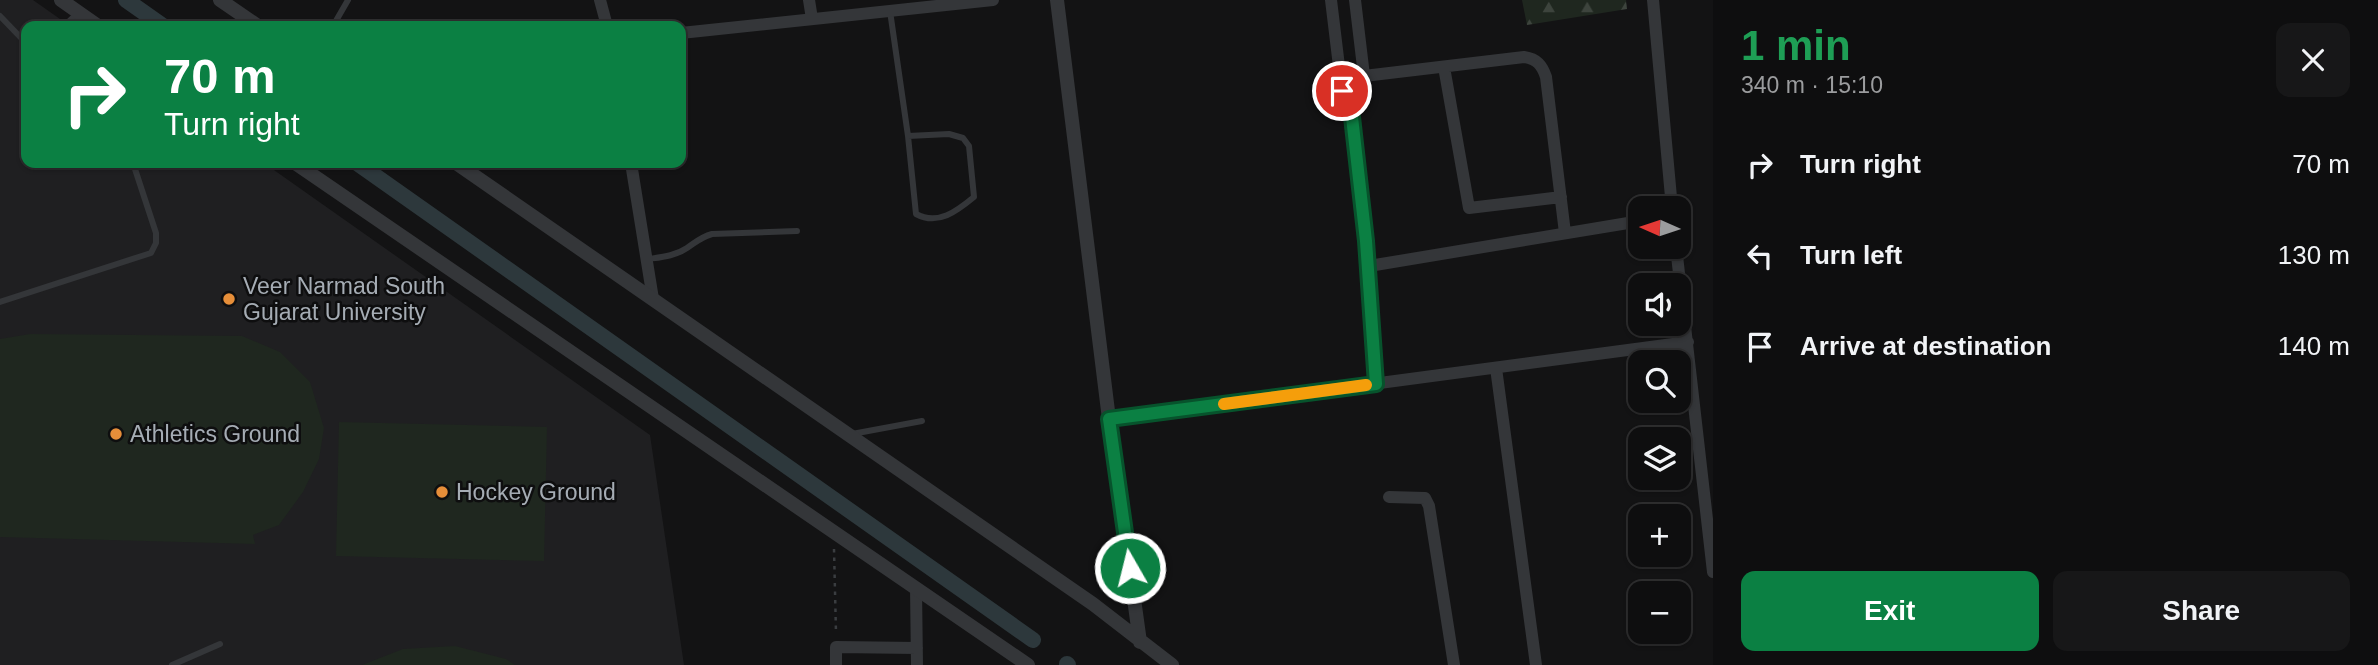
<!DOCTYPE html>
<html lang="en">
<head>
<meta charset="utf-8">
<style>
  :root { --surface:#0e0e0f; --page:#171718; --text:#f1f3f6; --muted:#9b9c9e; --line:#2e2e2f; --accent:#0b8043 }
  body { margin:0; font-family:Helvetica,sans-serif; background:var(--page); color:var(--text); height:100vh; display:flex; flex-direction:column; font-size:26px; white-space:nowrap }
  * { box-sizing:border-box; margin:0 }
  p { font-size:23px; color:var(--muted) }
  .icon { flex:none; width:38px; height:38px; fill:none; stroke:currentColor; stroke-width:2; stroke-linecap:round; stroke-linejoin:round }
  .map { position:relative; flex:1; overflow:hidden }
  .panel { display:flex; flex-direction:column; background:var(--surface); width:665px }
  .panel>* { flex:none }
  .banner { position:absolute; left:21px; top:21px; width:665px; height:147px; border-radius:14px; box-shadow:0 2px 5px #0004,0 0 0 2px var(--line); background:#0b8043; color:#fff; overflow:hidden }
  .needle { width:46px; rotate:273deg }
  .tools { position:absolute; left:1628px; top:196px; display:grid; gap:14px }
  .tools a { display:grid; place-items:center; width:63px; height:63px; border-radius:14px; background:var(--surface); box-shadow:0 2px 5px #0004,0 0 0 2px var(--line); font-size:35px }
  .pin { position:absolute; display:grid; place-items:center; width:60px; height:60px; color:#fff; margin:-30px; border:4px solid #fff; border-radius:50%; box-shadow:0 2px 7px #0007 }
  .me { position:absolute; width:77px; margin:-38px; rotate:352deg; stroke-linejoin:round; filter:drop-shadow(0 0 5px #0008) }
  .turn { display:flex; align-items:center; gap:24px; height:147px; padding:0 28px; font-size:32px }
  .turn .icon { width:91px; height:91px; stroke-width:2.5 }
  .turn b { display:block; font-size:49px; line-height:60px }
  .round { display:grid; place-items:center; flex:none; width:74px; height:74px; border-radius:14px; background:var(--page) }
  .head { display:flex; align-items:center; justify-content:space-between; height:119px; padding:0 28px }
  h1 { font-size:42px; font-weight:600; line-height:52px; color:#1e9e55 }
  .cta { display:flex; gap:14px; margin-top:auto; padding:14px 28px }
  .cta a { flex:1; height:80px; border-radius:14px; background:var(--accent); color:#fff; font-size:28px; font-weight:600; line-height:80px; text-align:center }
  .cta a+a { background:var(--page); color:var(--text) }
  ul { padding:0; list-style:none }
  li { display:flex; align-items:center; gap:21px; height:91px; padding:0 28px }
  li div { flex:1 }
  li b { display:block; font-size:26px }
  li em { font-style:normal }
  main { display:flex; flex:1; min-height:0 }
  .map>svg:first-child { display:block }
  .built { fill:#1f1f21 }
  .grass { fill:#1f271f }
  .forest { fill:url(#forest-firs) }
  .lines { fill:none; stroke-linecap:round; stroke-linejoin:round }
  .canal { stroke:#2d383c; stroke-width:16 }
  .path { stroke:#3a3d40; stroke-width:2.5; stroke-dasharray:3.5 5; stroke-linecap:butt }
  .service { stroke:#343639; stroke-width:6 }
  .minor { stroke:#343639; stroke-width:12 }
  .tertiary { stroke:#343639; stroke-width:14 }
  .route-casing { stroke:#07532c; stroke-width:18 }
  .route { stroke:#0b8043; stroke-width:12 }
  .slow { stroke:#f59e0b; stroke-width:12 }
  .poi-dot { fill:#e68e39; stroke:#0e0e0f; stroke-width:2.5 }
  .labels { text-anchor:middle; stroke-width:5; stroke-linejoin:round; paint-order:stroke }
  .poi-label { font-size:23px; fill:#a5acb4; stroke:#0e0e0f; text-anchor:start }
</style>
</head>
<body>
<main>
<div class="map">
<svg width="1713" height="665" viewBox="0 0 1713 665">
  <defs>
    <pattern id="forest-firs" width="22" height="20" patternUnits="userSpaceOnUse" patternTransform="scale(1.75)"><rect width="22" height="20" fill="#1f271f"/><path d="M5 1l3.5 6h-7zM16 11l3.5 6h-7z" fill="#3d443d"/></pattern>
  </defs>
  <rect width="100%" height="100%" fill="#131314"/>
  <path class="built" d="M 0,0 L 33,0 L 70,26 L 26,26 L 26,163 L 264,163 L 650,435 L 684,665 L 0,665 Z"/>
  <path class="grass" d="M 30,334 L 242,336 L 280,352 L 310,382 L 324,428 L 319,459 L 303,492 L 279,525 L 253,535 L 255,544 L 0,537 L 0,339 Z
    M 339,422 L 547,427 L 544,561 L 336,556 Z
    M 455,646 L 506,659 L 515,665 L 362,665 L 403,649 Z"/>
  <path class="forest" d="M 1522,0 L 1626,0 L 1627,9 L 1527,25 Z"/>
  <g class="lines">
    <path class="canal" d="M 126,0 L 163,26
      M 357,163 L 1033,640
      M 1067,664 L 1068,665"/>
    <path class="path" d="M 834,549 L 836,633"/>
    <path class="service" d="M 890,11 L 908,136 L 916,214 C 938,226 957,211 974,197 L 969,146 L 963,138 L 949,134 L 908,136
      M 0,16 L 26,43
      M 64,26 L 78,13
      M 333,26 L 348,0
      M 648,259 C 662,257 675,256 687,248 C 696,242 701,237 712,234 L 797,231
      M 0,302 L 151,253 L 156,243 L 156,233 L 133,163
      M 852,434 L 922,421
      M 172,665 L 220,644"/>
    <path class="minor" d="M 600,0 L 607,26
      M 809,0 L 812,19
      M 1331,0 L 1342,91 L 1352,117 L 1369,266 L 1640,221
      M 1653,0 L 1672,208
      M 681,33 L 993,0
      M 1444,67 L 1469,208 L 1561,197
      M 1364,76 L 1524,57 C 1537,59 1542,65 1546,77 L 1565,233
      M 1352,117 L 1365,84 L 1355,0
      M 631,163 L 653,299
      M 1676,247 L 1713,572
      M 1369,266 L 1376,384
      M 1496,368 L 1536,665
      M 1109,419 L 1688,342
      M 1389,497 L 1425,498 L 1429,506 L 1454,665
      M 916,588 L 917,665
      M 836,665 L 836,647 L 917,648"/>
    <path class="tertiary" d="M 61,0 L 98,26
      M 220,0 L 258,26
      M 1057,0 L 1109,419 L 1140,642
      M 295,163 L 1028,665
      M 456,163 L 1093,604 L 1172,665"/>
  </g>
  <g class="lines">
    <g class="route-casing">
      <path id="route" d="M 1130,568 L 1109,419 L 1376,384 L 1366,241 L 1352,117 L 1342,91"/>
    </g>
    <use href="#route" class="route"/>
    <path class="slow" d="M 1224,404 L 1366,385"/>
  </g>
  <g class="poi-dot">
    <circle cx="229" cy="299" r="7"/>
    <circle cx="116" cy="434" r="7"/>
    <circle cx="442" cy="492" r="7"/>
  </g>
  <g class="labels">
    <g class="poi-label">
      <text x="243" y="294">Veer Narmad South<tspan x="243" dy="26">Gujarat University</tspan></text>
      <text x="130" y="442">Athletics Ground</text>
      <text x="456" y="500">Hockey Ground</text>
    </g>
  </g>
</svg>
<div class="tools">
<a><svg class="needle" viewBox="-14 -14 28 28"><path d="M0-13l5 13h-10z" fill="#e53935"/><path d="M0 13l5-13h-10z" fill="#9b9c9e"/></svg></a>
<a><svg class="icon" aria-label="sound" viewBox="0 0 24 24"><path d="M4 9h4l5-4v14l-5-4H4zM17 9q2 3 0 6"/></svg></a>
<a><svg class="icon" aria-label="search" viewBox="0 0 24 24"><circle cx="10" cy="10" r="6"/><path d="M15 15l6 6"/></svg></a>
<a><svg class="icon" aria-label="layers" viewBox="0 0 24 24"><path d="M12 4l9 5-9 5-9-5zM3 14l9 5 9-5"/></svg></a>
<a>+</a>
<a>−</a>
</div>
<div class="pin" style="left:1342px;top:91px;background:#d93025"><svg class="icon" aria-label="arrive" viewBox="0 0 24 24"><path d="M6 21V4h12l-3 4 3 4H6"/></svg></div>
<svg class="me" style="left:1130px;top:568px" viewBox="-20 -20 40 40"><circle r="17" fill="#0b8043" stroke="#fff" stroke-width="3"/><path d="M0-11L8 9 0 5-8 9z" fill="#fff"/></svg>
<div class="banner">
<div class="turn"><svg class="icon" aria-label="right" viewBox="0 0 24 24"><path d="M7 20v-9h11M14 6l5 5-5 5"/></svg><div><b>70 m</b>Turn right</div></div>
</div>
</div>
<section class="panel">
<div class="head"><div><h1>1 min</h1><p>340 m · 15:10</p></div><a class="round"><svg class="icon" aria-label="close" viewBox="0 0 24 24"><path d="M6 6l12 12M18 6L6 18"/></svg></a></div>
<ul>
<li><svg class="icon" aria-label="right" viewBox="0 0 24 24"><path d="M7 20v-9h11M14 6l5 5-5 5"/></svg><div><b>Turn right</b></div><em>70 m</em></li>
<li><svg class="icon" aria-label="left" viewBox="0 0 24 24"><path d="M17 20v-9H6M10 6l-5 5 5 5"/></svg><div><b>Turn left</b></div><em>130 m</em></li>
<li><svg class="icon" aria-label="arrive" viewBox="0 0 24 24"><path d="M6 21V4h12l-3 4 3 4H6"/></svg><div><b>Arrive at destination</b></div><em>140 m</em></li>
</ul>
<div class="cta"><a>Exit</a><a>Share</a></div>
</section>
</main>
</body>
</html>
